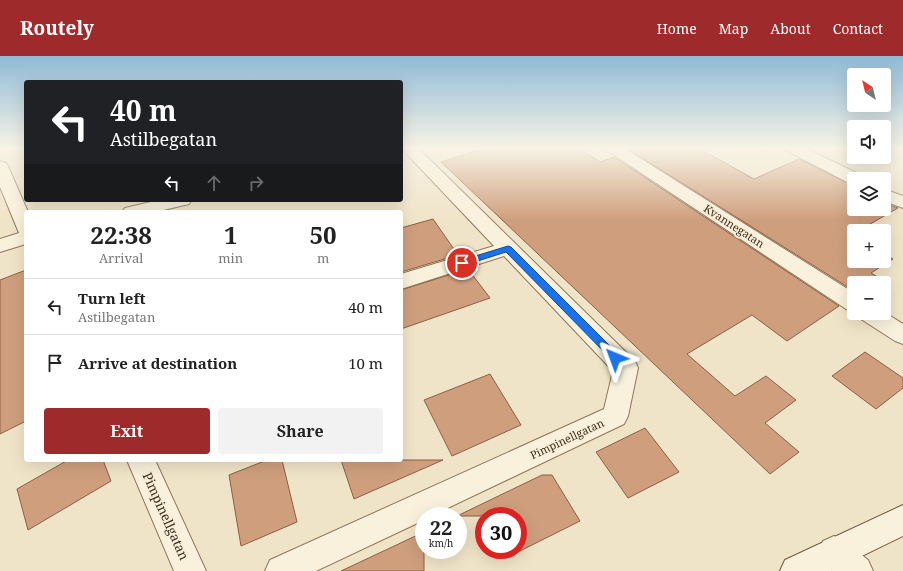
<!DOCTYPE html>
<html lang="en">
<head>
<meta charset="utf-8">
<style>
  :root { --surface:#fff; --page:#f2f2f2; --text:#222; --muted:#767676; --line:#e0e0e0; --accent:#9e2a2b }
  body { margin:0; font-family:"Noto Serif",serif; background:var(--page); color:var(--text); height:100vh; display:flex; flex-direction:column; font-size:15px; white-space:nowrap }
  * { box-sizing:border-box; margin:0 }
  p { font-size:13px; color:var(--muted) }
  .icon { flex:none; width:22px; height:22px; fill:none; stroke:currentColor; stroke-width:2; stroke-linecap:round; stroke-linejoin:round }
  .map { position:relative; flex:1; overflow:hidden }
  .details { position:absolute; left:24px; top:154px; width:379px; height:252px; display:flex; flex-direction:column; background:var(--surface); border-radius:4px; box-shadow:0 4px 16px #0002 }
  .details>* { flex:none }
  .hud { position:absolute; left:24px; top:24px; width:379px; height:122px; border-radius:4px; box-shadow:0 4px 16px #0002; background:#202124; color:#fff; overflow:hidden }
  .needle { width:26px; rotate:325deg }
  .tools { position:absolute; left:847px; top:12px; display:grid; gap:8px }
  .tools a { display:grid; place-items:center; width:44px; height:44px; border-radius:4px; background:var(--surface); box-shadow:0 4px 16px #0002; font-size:20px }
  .speed { position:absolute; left:415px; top:451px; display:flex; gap:8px; font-size:20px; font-weight:700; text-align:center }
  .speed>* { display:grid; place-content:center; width:52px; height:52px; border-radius:50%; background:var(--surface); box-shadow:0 4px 16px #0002; line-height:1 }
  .speed small { font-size:10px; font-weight:400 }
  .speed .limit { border:6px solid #d22; background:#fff; color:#111 }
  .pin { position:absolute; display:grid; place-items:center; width:34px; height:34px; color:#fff; margin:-17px; border:2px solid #fff; border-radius:50%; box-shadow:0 1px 4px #0007 }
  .me { position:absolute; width:44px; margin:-22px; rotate:316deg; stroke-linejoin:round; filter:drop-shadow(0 0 3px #0008) }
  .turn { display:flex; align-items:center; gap:14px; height:84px; padding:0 20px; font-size:18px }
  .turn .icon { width:52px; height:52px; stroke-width:2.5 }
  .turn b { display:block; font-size:28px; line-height:34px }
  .lanes { display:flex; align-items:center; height:38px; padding:0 20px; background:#0003; justify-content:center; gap:20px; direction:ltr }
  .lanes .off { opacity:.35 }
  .eta { display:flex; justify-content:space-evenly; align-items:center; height:68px; text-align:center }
  .eta b { font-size:24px; font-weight:700; line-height:28px }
  .action { display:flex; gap:8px; margin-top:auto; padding:8px 20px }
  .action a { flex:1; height:46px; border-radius:4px; background:var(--accent); color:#fff; font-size:16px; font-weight:700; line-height:46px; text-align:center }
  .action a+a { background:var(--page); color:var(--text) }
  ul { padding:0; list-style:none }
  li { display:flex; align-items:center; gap:12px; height:56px; padding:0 20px; border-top:1px solid var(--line) }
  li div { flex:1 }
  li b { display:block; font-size:15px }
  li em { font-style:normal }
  header { display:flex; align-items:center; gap:24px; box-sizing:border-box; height:56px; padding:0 20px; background:var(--accent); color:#fff }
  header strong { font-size:19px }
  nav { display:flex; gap:22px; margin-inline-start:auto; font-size:14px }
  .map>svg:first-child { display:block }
  .building { fill:#cf9f7d; stroke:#8d5f41 }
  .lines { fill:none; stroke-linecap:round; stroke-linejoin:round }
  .street-casing { stroke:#8d765c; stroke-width:2 }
  .secondary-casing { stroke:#6f573f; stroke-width:2 }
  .street { fill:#faf1dc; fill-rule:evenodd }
  .secondary { fill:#faf1dc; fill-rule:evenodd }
  .route { fill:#1a73e8; stroke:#114b97 }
  .labels { text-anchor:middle; stroke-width:4; stroke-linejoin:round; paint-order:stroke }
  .street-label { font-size:11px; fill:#3d2e20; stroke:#f7eed8 }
  .near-street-label { font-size:13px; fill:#3d2e20; stroke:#f7eed8 }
</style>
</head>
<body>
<header>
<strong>Routely</strong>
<nav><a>Home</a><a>Map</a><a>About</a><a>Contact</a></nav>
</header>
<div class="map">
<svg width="903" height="515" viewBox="0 0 903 515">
  <rect width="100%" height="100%" fill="#f0e4c8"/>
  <path class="building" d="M 486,92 L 579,92 L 600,106 L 614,101 L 839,250 L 787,285 L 752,259 L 687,298 L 735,340 L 766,320 L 796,344 L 765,367 L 799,396 L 770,418 L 441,106 Z
    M 639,92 L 698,92 L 754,123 L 799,103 L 854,130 L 854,153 L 884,153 L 884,147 L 898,152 L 858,175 L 854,175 L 854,177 L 851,179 L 854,181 L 854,205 L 884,205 L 884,198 L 893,203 L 871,217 L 881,223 L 875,227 L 854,227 L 854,235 L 631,95 Z
    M 433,163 L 458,199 L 401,216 L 401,172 Z
    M 468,213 L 490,242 L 401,273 L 401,234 Z
    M 26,214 L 26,365 L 0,378 L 0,224 Z
    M 865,296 L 903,322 L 903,332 L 876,353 L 832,320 Z
    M 490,318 L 521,369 L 452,400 L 424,344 Z
    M 645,372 L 679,416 L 628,442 L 596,396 Z
    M 68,404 L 103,404 L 111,425 L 28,474 L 17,433 Z
    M 267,404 L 282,404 L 297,466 L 241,490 L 229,419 Z
    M 341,404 L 443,404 L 354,443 Z
    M 542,419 L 552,419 L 580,465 L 518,496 L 518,460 L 457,460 Z
    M 424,476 L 424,515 L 341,515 Z"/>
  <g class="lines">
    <g class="street-casing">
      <path id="street" d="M 401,92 L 418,92 L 635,305 L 638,312 L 628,360 L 624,368 L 431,460 L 424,460 L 424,464 L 316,515 L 265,515 L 270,504 L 604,353 L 613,315 L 504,200 L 401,233 L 401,218 L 494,190 Z
        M 606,92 L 624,92 L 854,237 L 854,255 L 846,253 L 608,95 Z
        M 785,92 L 805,92 L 861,119 L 863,123 L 854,123 L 854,128 L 849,127 L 787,95 Z
        M 0,105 L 6,107 L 8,110 L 28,156 L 26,156 L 26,188 L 0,196 L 0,183 L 19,177 L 0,131 Z
        M 884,133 L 903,140 L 903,152 L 884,145 Z
        M 159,144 L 192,144 L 189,148 L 155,156 L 122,156 L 125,152 Z
        M 884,256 L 903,268 L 903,288 L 895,285 L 861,263 L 858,257 L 884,257 Z
        M 127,404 L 155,404 L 206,515 L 174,515 Z
        M 834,480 L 845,485 L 868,504 L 873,515 L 832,515 L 823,507 L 818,496 L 823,485 Z"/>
    </g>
    <g class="secondary-casing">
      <path id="secondary" d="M 903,449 L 903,480 L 831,515 L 780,515 L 785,504 Z"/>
    </g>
    <use href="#street" class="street"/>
    <use href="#secondary" class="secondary"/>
  </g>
  <linearGradient id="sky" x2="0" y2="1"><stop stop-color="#8fbad6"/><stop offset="0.56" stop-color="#f8f3e6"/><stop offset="1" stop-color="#f8f3e6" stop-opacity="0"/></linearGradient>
  <rect width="903" height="164" fill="url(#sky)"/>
  <path class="route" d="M 508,190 L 511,191 L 619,299 L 620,302 L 619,304 L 612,304 L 506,196 L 462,210 L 458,207 L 459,205 Z"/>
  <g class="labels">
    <g class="street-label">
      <text transform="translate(734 170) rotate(33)" y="4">Kvannegatan</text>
      <text transform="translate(567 383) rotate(-25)" y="4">Pimpinellgatan</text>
    </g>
    <g class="near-street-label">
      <text transform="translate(166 460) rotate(66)" y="5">Pimpinellgatan</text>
    </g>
  </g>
</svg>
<div class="tools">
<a><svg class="needle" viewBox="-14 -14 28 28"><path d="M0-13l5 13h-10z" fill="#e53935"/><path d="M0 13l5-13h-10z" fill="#767676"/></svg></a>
<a><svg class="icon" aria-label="sound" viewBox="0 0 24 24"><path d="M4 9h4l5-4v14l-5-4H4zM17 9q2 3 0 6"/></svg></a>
<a><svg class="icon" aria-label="layers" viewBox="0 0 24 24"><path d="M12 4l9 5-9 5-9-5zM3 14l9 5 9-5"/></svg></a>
<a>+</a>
<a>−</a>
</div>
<div class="speed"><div>22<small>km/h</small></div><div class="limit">30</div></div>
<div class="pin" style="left:462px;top:207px;background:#d93025"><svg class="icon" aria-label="arrive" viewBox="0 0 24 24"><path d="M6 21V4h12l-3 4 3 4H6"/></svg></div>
<svg class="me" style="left:615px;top:302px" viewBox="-20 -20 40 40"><path d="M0-17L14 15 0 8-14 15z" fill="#1a73e8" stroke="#fff" stroke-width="4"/></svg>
<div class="hud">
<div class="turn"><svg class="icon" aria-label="left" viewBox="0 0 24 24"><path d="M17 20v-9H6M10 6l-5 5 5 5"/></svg><div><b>40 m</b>Astilbegatan</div></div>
<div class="lanes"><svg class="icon" aria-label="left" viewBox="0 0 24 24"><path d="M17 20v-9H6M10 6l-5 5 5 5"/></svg><svg class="icon off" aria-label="ahead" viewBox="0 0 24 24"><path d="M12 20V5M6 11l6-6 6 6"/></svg><svg class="icon off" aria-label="right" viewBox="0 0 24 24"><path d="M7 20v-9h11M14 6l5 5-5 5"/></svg></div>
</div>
<section class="details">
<div class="eta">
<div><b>22:38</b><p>Arrival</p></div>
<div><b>1</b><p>min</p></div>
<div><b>50</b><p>m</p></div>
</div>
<ul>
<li><svg class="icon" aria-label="left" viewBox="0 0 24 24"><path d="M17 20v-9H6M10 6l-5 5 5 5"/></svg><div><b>Turn left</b><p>Astilbegatan</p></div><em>40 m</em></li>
<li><svg class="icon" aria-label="arrive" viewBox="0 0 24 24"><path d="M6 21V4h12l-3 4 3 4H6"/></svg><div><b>Arrive at destination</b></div><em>10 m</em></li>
</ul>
<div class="action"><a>Exit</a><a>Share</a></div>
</section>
</div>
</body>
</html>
